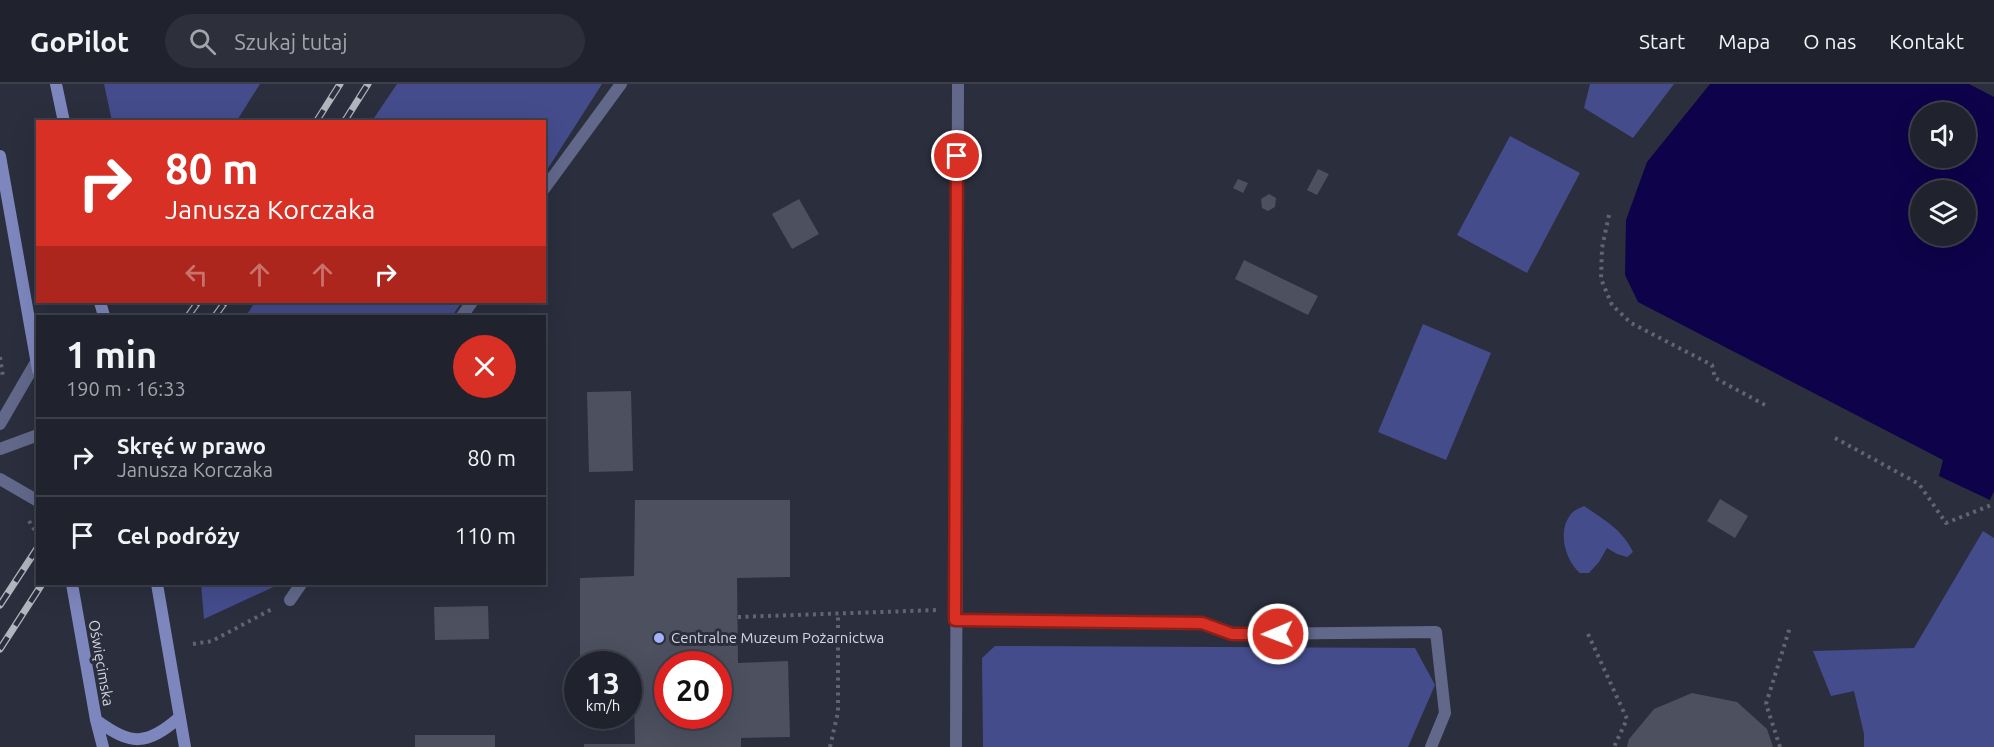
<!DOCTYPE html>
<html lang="pl">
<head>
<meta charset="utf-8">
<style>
  :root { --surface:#20222e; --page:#2d2f3a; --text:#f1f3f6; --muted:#a2a4aa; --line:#3d3f4a }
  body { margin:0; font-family:Ubuntu,sans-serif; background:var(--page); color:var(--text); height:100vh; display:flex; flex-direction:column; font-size:22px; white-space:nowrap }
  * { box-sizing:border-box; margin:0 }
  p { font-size:20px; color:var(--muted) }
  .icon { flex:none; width:33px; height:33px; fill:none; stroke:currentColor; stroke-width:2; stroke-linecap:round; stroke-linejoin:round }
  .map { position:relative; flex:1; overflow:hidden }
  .details { position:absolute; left:36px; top:231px; width:510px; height:270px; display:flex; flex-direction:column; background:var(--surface); border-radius:0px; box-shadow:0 6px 24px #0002,0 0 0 2px var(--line) }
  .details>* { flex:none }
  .top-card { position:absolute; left:36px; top:36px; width:510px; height:183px; border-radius:0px; box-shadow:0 6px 24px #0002,0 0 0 2px var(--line); background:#d93025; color:#fff; overflow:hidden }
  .fabs { position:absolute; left:1910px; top:18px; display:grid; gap:12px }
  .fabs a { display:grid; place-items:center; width:66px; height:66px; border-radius:50%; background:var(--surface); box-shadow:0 6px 24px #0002,0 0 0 2px var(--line); font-size:30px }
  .speed { position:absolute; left:564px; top:567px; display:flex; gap:12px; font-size:30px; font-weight:700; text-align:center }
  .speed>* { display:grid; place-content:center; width:78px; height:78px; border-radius:50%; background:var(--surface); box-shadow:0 6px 24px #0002,0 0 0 2px var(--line); line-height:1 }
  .speed small { font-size:15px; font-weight:400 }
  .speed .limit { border:9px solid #d22; background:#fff; color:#111 }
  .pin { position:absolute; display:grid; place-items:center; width:51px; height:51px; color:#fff; margin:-26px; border:3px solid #fff; border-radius:50%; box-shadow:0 2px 6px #0007 }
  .me { position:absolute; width:66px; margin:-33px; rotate:269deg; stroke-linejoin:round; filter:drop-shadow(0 0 4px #0008) }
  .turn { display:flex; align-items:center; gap:21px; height:126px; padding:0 30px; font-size:27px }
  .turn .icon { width:78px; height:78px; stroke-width:2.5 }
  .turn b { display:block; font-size:42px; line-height:51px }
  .lanes { display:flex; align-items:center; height:57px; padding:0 30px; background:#0003; justify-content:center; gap:30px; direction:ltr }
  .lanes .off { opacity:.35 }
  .round { display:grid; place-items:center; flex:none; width:63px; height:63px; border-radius:32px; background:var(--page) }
  .overview { display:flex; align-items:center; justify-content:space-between; height:102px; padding:0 30px }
  h1 { font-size:36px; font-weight:700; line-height:45px }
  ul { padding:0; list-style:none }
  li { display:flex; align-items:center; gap:18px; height:78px; padding:0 30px; border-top:2px solid var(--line) }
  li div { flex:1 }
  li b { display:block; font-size:22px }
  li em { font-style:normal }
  header { display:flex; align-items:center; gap:36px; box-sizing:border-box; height:84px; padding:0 30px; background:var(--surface); border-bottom:2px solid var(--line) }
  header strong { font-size:28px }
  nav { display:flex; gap:33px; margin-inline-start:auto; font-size:21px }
  .search { width:420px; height:54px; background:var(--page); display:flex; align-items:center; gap:15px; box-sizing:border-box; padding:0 21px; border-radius:33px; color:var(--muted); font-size:22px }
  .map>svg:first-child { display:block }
  .green { fill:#444c8c }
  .water { fill:#0e024a; fill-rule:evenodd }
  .building { fill:#4c505f; fill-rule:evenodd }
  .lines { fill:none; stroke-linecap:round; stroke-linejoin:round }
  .path { stroke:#626471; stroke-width:4; stroke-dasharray:3 4.5; stroke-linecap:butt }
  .service { stroke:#61688a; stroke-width:12 }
  .minor { stroke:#61688a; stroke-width:12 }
  .secondary { stroke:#7d87bd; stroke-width:12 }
  .rail-casing { stroke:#b2b4be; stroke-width:7 }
  .rail { stroke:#2b2e3d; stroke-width:4.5; stroke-dasharray:14; stroke-linecap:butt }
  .route-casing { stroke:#8d1f18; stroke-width:15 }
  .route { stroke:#d93025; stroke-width:10 }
  .poi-dot { fill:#a4b2fc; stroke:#2b2e3d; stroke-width:2 }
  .labels { text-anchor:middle; stroke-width:6; stroke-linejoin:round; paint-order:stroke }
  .poi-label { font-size:15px; fill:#d4d6df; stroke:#2b2e3d; text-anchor:start }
  .street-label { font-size:15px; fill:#d4d6df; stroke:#2b2e3d }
</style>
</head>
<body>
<header>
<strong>GoPilot</strong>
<div class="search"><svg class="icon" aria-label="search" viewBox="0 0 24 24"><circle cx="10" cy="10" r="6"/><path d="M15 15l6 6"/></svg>Szukaj tutaj</div>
<nav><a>Start</a><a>Mapa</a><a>O nas</a><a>Kontakt</a></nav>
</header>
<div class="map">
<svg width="1994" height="663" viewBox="0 0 1994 663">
  <rect width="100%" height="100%" fill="#2b2e3d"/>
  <path class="green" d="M 104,0 L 260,0 L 236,38 L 112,37 Z
    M 397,0 L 602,0 L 545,89 L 544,38 L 372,37 Z
    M 1590,0 L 1674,0 L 1633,54 L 1584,24 Z
    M 1510,52 L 1580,89 L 1527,189 L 1457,151 Z
    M 255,218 L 462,218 L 452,232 L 246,232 Z
    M 1423,240 L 1491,269 L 1446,376 L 1378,348 Z
    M 1584,422 C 1603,435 1623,446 1633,468 L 1627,473 L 1617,470 L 1607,464 L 1599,478 L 1589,489 L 1580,489 C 1565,476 1557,447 1571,430 C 1574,426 1580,424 1584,422 Z
    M 1983,447 L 1994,454 L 1994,663 L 1864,663 L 1864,650 L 1854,607 L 1831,612 L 1813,567 L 1914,564 Z
    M 201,500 L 280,500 L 204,535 Z
    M 995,562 L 1415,564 L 1435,601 L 1408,663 L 983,663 L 982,574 Z"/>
  <path class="water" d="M 1710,0 L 1969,0 L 1994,13 L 1994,407 L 1990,416 L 1939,392 L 1943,376 L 1638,218 L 1625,191 L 1626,136 L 1647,78 ZM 1920,28 L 1965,28 L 1965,74 L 1920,74 ZM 1920,106 L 1965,106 L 1965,152 L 1920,152 Z"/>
  <path class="building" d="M 1318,85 L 1329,90 L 1317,111 L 1307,106 Z
    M 1238,95 L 1248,99 L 1243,109 L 1233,104 Z
    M 1269,110 L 1276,114 L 1275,123 L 1268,127 L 1262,124 L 1261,115 Z
    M 799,115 L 819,150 L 792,165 L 772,130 Z
    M 1244,176 L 1318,212 L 1308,231 L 1235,195 Z
    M 631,307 L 633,387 L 589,388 L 587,308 Z
    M 1720,415 L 1748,432 L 1735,454 L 1707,437 Z
    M 635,416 L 790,416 L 790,493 L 737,494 L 738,579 L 788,577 L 790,653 L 741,654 L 741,663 L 584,663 L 584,660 L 635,660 L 633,578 L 580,575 L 580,494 L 634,492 ZM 668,580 L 718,580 L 718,632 L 668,632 Z
    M 488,522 L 489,555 L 435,556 L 434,523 Z
    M 1692,609 L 1737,618 L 1767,645 L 1773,663 L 1627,663 L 1629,655 L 1654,625 Z
    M 415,651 L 495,651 L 495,663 L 415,663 Z"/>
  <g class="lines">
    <path class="path" d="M 1609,131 L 1602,164 L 1601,195 L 1612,221 L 1631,239 L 1712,281 L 1715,294 L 1765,321
      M 0,273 L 3,293
      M 1835,354 L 1919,400 L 1946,439 L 1994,420
      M 29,437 L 38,451
      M 738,533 L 938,526
      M 1588,550 L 1627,635 L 1614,663
      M 193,560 L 212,557 L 274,524
      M 830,663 L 838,628 L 838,529
      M 1780,663 L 1766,620 L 1790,543"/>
    <path class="service" d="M 955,536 L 1202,539 L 1232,550 L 1436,548 L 1445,629 L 1431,663"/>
    <path class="minor" d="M 544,105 L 621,0
      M 462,232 L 472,218
      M 0,340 L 36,278
      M 0,365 L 38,351
      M 0,395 L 38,417
      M 290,516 L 301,500
      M 956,663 L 958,0"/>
    <path class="secondary" d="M 56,0 L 64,38
      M 0,72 L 38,286
      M 100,218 L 104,232
      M 72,500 L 96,636 L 103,663
      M 157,500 L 185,663
      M 96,636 C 132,662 146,662 180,633"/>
    <g class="rail-casing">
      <path id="rail" d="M 316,38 L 340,0
        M 344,38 L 368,0
        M 188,232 L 198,218
        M 215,232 L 225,218
        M 0,521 L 38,463
        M 0,565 L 42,500"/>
    </g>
    <use href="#rail" class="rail"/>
  </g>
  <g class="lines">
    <g class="route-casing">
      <path id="route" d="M 957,72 L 955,536 L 1202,539 L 1232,550 L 1278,550"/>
    </g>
    <use href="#route" class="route"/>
  </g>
  <circle class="poi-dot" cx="659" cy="554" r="6"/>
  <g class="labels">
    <g class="poi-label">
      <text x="671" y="559">Centralne Muzeum Pożarnictwa</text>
    </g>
    <g class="street-label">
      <text transform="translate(101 579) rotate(80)" y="5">Oświęcimska</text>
    </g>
  </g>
</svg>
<div class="fabs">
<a><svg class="icon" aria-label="sound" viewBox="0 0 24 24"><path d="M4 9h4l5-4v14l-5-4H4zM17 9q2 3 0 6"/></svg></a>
<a><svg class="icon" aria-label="layers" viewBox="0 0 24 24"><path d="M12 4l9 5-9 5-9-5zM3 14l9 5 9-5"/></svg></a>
</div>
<div class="speed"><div>13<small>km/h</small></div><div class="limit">20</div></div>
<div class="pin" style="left:957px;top:72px;background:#d93025"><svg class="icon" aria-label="arrive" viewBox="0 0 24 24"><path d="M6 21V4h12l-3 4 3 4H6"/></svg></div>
<svg class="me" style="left:1278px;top:550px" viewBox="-20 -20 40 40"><circle r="17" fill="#d93025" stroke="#fff" stroke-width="3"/><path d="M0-11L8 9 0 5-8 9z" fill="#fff"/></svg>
<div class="top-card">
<div class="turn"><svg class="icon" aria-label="right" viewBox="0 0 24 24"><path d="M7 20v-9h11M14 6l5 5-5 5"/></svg><div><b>80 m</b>Janusza Korczaka</div></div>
<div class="lanes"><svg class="icon off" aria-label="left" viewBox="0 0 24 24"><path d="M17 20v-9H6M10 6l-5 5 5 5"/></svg><svg class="icon off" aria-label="ahead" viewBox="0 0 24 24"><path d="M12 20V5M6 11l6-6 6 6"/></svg><svg class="icon off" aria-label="ahead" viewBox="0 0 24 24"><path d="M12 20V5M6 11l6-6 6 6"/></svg><svg class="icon" aria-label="right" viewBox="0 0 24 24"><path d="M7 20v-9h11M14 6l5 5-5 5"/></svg></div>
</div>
<section class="details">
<div class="overview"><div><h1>1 min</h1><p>190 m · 16:33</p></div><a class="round" style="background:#d93025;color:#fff"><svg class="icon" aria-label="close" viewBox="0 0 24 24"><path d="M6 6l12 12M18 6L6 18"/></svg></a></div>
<ul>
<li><svg class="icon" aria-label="right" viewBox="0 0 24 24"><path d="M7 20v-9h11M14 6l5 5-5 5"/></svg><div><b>Skręć w prawo</b><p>Janusza Korczaka</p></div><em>80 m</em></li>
<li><svg class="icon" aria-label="arrive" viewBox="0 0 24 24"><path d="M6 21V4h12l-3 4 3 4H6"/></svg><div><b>Cel podróży</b></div><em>110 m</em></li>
</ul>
</section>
</div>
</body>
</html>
